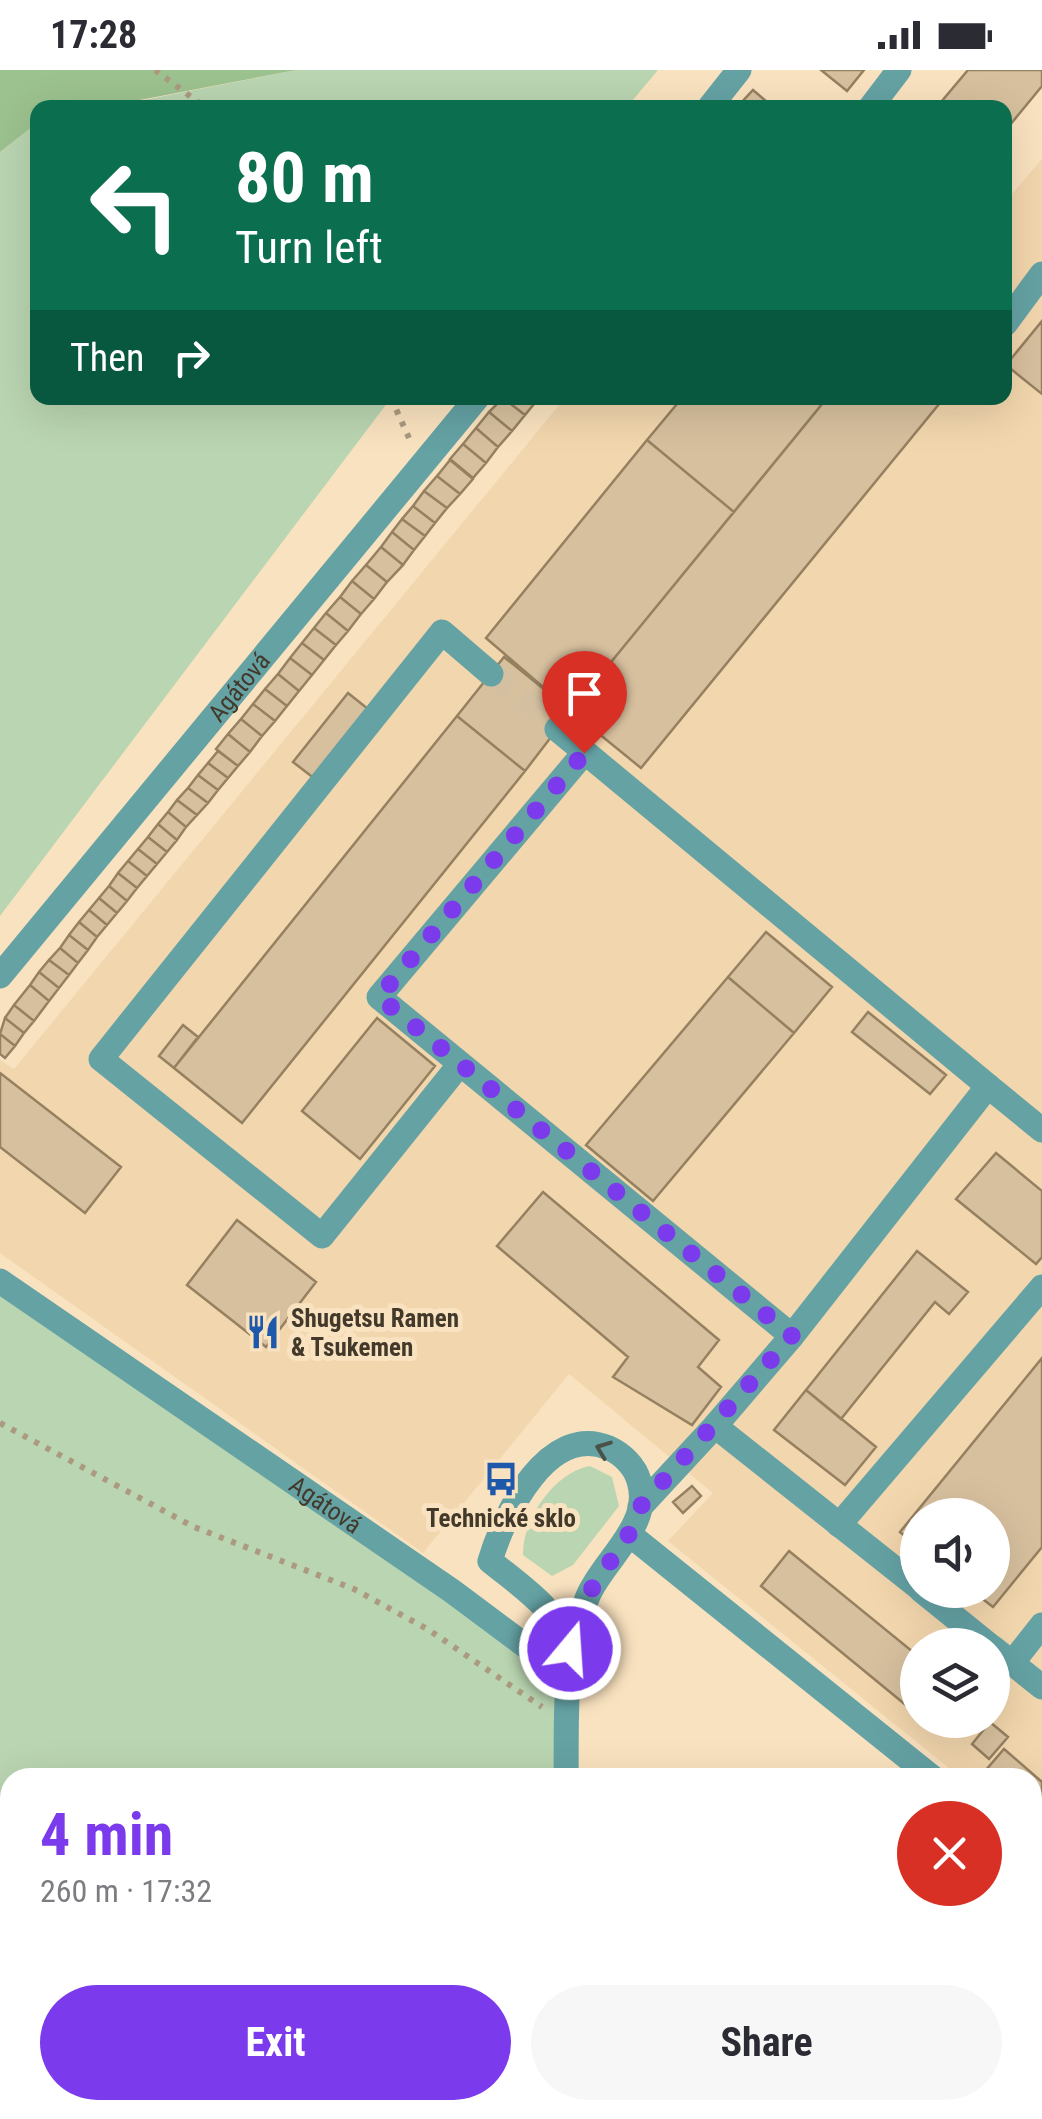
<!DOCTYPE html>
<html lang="en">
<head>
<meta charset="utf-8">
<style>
  :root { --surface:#fff; --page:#f7f7f7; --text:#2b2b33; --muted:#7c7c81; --accent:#7c3aed }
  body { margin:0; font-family:"Roboto Condensed",sans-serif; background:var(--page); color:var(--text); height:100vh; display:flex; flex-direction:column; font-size:38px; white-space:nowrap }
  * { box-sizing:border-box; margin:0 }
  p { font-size:32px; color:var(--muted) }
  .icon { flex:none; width:55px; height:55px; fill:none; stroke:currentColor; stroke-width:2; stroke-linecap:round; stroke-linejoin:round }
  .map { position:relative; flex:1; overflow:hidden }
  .side { position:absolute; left:0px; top:1698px; width:1042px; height:352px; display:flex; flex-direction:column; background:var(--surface); border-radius:30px 30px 0 0; box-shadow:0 10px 40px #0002 }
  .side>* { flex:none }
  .hud { position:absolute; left:30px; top:30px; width:982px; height:305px; border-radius:20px; box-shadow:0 10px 40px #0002; background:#0b6e4f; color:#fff; overflow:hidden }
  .buttons { position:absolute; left:900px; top:1428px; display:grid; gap:20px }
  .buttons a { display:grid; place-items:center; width:110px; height:110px; border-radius:50%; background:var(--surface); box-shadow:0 10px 40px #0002; font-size:50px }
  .pin { position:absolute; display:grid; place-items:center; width:85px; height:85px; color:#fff; margin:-102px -42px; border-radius:50% 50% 50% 0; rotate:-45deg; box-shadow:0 0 10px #0007 }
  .pin .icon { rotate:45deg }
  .me { position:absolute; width:110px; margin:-55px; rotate:18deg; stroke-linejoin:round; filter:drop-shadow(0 0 8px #0008) }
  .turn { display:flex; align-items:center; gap:35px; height:210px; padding:0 40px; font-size:45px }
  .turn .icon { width:130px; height:130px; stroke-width:2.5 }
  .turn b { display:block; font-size:70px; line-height:85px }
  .then { display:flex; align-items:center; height:95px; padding:0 40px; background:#0003; gap:20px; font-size:38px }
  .round { display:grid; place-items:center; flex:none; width:105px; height:105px; border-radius:52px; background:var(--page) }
  .overview { display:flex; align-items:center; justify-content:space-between; height:170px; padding:0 40px }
  h1 { font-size:60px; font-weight:700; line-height:75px; color:var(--accent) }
  .action { display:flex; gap:20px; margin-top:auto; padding:20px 40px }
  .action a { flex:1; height:115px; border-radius:60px; background:var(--accent); color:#fff; font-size:40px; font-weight:700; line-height:115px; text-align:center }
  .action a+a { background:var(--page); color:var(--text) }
  .status { display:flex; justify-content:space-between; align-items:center; height:70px; padding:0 50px; background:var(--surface); direction:ltr }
  .status svg { height:28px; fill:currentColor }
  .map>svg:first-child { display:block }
  .built { fill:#f2d6ad; fill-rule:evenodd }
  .green { fill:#bad5b1 }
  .forest { fill:#9cc28f }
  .building { fill:#d7c09e; stroke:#958060; stroke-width:2.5 }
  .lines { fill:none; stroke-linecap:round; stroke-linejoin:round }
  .minor-tunnel { stroke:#d4c0a1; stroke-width:25; stroke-dasharray:25 12; stroke-linecap:butt }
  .path { stroke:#ab9a80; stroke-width:6; stroke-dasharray:5 8; stroke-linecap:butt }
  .minor { stroke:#65a2a4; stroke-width:25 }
  .oneway { stroke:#4b5349 }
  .route { stroke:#7c3aed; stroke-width:18; stroke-dasharray:0 32.4 }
  .labels { text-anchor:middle; stroke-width:10; stroke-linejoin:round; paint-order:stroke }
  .street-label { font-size:25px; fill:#42392b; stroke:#f9e2bf }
  .poi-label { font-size:25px; font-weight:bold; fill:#42392b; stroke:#f9e2bf; text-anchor:start }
</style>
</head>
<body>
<div class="status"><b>17:28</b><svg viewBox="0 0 49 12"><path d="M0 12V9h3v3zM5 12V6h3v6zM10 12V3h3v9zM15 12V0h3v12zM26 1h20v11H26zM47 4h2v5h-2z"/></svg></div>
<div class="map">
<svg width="1042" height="2049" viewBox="0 0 1042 2049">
  <rect width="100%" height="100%" fill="#f9e2bf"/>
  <path class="built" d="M 1042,89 L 1042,1982 L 1032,1976 L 1032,1708 L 960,1707 L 668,1471 L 713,1423 L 569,1304 L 423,1483 L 0,1183 L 0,990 L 14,999 L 565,328 L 1005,328 L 1005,132 ZM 918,1445 L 992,1445 L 992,1520 L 918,1520 ZM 918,1575 L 992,1575 L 992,1650 L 918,1650 Z"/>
  <path class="green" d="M 296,0 L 658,0 L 627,37 L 103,38 Z
    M 37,53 L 38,328 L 391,328 L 0,846 L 0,82 Z
    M 0,1225 L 566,1606 L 566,1707 L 10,1708 L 10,2040 L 562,2040 L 562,2049 L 0,2049 Z
    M 590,1396 L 612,1407 L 619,1436 L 573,1495 L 552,1506 L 523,1485 C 522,1449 555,1402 590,1396 Z"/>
  <path class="forest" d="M 0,0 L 296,0 L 103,37 L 38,38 L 37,53 L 0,82 Z"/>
  <path class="building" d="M 821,0 L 864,0 L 847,21 Z
    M 968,0 L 1042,0 L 1042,16 L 1005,61 L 1005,38 L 936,38 Z
    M 753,20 L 774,38 L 744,38 L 740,34 Z
    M 1042,251 L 1042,324 L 1006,295 Z
    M 503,328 L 525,345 L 512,361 L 489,342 Z
    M 503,328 L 537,328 L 538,329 L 525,345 Z
    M 682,328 L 827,328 L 734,442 L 647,370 Z
    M 827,328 L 944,328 L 641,698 L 571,641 Z
    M 489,342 L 512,361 L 498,377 L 476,358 Z
    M 476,358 L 498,377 L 486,393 L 463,374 Z
    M 647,370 L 734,442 L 571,641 L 486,568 Z
    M 463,374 L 486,393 L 473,408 L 450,389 Z
    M 450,390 L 473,409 L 460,424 L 437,406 Z
    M 437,406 L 460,424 L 447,438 L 424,421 Z
    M 424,421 L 447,438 L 435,453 L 413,436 Z
    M 413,436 L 435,453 L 425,466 L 402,449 Z
    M 402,449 L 425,466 L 414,480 L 392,462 Z
    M 392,462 L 414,480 L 403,495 L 381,477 Z
    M 381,477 L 403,495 L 387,512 L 366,495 Z
    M 366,495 L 387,512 L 374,529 L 352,511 Z
    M 352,511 L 374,529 L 361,544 L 340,527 Z
    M 340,527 L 361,544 L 348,561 L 326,543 Z
    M 326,543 L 348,561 L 336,575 L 314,558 Z
    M 314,558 L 336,575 L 324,590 L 302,573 Z
    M 302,573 L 324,590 L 312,605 L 290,588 Z
    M 504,587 L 571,641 L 525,701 L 457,646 Z
    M 290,588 L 312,605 L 299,621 L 278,604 Z
    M 278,604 L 299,621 L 287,636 L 265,619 Z
    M 265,619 L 287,636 L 275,651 L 253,634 Z
    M 348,623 L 368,639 L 315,709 L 293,692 Z
    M 253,634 L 275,651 L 262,666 L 241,649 Z
    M 457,646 L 525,701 L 242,1053 L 174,998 Z
    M 241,649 L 262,666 L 250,682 L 228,664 Z
    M 228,664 L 250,682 L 238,696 L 216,679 Z
    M 218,681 L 238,696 L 228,708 L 208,693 Z
    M 208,693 L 228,708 L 218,720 L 198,705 Z
    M 198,705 L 218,720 L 208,733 L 188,718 Z
    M 188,718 L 208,733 L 197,745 L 177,730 Z
    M 177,730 L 197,745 L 186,757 L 168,742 Z
    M 168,742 L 186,757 L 177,770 L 158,754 Z
    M 158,754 L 177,770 L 167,782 L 148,767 Z
    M 148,767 L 167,782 L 157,794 L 138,779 Z
    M 138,779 L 157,794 L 147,806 L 128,791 Z
    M 128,791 L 147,806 L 137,818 L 118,803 Z
    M 118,803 L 137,818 L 127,831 L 109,816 Z
    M 109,816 L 127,831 L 117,843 L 99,828 Z
    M 99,828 L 117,843 L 107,855 L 89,840 Z
    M 89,840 L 107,855 L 97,867 L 79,852 Z
    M 79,852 L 97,867 L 88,880 L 69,865 Z
    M 766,862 L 832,917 L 794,963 L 728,907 Z
    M 69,865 L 88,880 L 78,893 L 60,878 Z
    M 60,878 L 78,893 L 69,905 L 49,890 Z
    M 49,890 L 69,905 L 59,918 L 39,902 Z
    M 39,902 L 59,918 L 49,931 L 30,915 Z
    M 728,907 L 794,963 L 653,1131 L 586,1075 Z
    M 30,915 L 49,931 L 34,951 L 14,935 Z
    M 14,935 L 34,951 L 24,963 L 5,948 Z
    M 868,942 L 946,1005 L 930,1024 L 852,962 Z
    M 5,948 L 24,963 L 15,976 L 0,964 Z
    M 377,948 L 435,996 L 360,1089 L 302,1041 Z
    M 183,955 L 198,967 L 174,998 L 159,986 Z
    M 0,964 L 15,976 L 5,988 L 0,984 Z
    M 0,1003 L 121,1097 L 85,1143 L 0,1077 Z
    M 996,1083 L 1042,1121 L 1042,1187 L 1036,1194 L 956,1129 Z
    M 543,1122 L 719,1270 L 698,1297 L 721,1317 L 692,1355 L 613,1307 L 628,1287 L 497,1176 Z
    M 237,1150 L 316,1212 L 266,1277 L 187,1215 Z
    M 917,1181 L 968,1222 L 949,1244 L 935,1232 L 841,1349 L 806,1320 Z
    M 1042,1288 L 1042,1477 L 993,1537 L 971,1520 L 992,1520 L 992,1445 L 918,1445 L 918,1477 L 900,1462 Z
    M 806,1320 L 876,1377 L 845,1415 L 774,1360 Z
    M 692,1416 L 701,1426 L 683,1443 L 673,1432 Z
    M 789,1481 L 918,1586 L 918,1645 L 761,1516 Z
    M 923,1650 L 957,1650 L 947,1662 L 942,1657 L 938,1662 Z
    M 990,1652 L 1008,1667 L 989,1689 L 972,1674 Z
    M 1004,1679 L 1042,1712 L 1042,1780 L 1032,1791 L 1032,1708 L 979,1708 Z
    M 1032,2021 L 1042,2027 L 1042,2049 L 1017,2049 L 1004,2040 L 1032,2040 Z"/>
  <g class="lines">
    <path class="minor-tunnel" d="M 491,604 L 557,659"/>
    <path class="path" d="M 155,0 L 206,38
      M 391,328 L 409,368
      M 0,1353 L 194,1457 L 354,1519 L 429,1560 L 542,1637"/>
    <g class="minor">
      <path d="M 709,38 L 739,0"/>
      <path d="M 870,38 L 899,0"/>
      <path d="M 1005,254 L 1042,204"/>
      <path d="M 557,659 L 988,1016"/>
      <path d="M 584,683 L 379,927 L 792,1266"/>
      <path id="s1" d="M 0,906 L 477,328"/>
      <path d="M 460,994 L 322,1166 L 101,989 L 442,562 L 491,604"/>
      <path id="s2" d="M 0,1211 L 452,1521 L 566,1606"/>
      <path d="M 640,1437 L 715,1356"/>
      <path d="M 839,1455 L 1042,1217"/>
      <path d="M 629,1464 L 933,1708"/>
      <path d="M 918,1517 L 715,1356 L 792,1266 L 988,1016 L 1042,1060"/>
      <path d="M 921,1520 L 989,1575"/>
      <path d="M 992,1577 L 1042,1617"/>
      <path d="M 1012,1593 L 1042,1555"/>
      <path d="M 566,1708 C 567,1645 562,1585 588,1526 C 603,1490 653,1455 639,1411 C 635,1396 622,1384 609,1378 C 548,1352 504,1444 490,1491 C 522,1517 557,1539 570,1579"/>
      <path d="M 677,2040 L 691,2049"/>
      <path d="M 563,2049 L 563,2040"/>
    </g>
  </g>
  <defs><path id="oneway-chevron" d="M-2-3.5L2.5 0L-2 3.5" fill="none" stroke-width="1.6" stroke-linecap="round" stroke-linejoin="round" transform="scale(2.5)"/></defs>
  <use class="oneway" href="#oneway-chevron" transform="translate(603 1379) rotate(-159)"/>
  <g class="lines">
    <path class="route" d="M 570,1579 L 589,1523 L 629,1464 L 640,1437 L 792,1266 L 379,927 L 584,683"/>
  </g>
  <defs>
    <g id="restaurant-bare" transform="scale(2.7)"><path d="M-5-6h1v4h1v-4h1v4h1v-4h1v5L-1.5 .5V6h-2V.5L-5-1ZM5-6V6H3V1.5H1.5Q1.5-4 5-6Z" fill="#1e58aa" stroke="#f9e2bf" stroke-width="2.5" paint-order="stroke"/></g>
    <g id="bus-bare" transform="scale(2.7)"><path d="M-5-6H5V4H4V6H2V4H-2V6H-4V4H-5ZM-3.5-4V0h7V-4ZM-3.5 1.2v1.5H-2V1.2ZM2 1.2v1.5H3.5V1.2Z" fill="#1e58aa" stroke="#f9e2bf" stroke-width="2.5" paint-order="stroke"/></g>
  </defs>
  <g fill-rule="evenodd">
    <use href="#restaurant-bare" x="263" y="1262"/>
    <use href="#bus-bare" x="501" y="1409"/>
  </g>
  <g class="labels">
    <g class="street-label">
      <text dy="9" stroke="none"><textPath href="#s1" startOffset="375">Agátová</textPath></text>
      <text dy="9" stroke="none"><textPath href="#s2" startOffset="395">Agátová</textPath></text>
    </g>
    <g class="poi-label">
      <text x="291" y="1257">Shugetsu Ramen<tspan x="291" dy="29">&amp; Tsukemen</tspan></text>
      <text x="501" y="1457" text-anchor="middle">Technické sklo</text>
    </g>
  </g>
</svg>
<div class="buttons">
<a><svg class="icon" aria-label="sound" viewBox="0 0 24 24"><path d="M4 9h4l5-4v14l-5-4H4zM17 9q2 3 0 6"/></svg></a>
<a><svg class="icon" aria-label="layers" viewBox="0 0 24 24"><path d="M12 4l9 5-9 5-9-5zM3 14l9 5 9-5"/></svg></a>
</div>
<div class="pin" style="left:584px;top:683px;background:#d93025"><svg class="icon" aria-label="arrive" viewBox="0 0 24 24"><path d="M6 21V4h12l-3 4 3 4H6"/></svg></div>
<svg class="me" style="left:570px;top:1579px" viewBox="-20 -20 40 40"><circle r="17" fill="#7c3aed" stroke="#fff" stroke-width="3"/><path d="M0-11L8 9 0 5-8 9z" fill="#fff"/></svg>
<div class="hud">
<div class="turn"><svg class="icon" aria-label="left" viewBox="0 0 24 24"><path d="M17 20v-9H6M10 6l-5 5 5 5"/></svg><div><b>80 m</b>Turn left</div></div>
<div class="then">Then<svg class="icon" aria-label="right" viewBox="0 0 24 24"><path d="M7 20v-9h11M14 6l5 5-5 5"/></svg></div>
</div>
<section class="side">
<div class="overview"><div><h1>4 min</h1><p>260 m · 17:32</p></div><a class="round" style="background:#d93025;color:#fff"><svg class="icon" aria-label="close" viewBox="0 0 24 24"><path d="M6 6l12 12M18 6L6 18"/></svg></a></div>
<div class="action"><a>Exit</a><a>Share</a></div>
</section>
</div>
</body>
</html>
